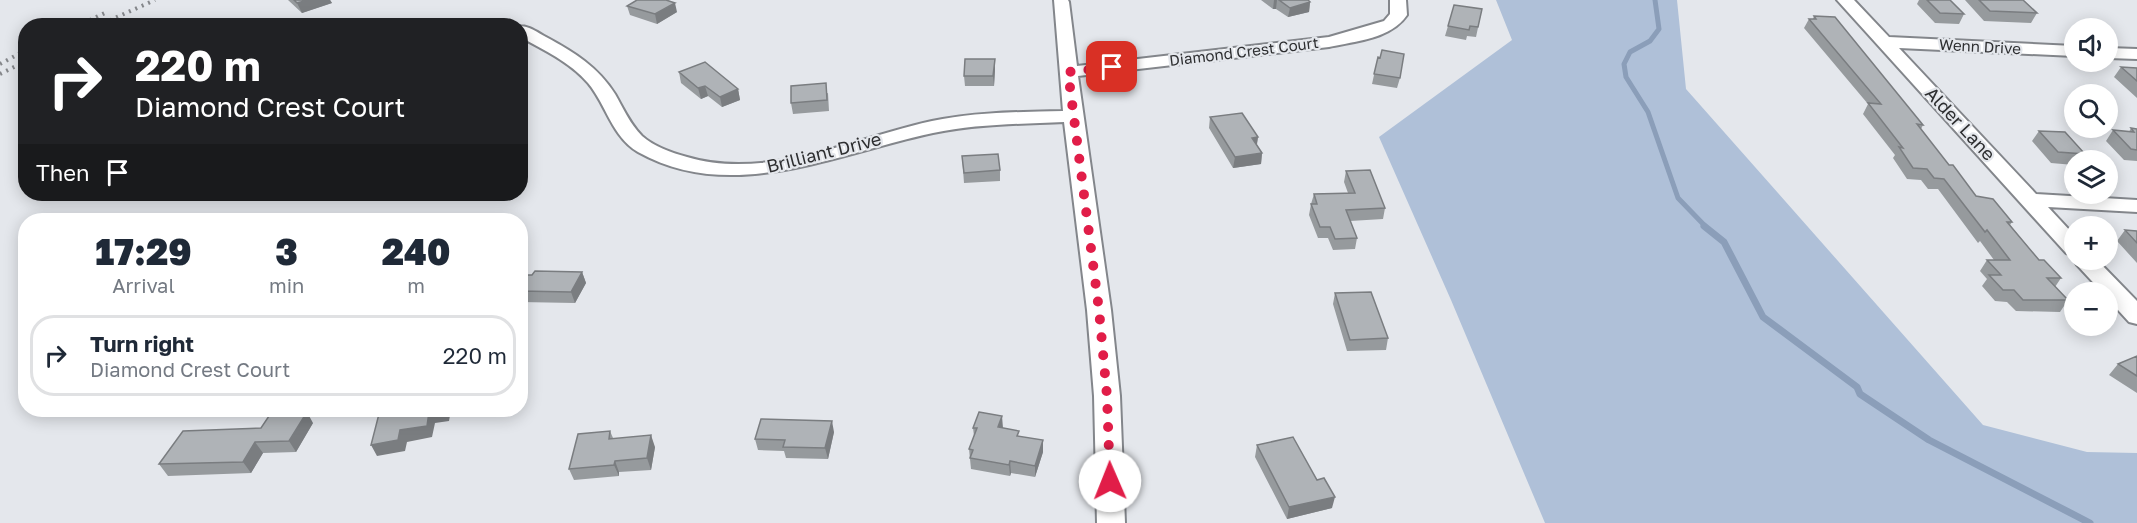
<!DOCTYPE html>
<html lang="en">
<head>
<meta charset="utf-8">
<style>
  :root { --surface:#fff; --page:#f6f6f7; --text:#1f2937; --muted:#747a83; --line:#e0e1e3 }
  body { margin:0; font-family:"Golos Text",sans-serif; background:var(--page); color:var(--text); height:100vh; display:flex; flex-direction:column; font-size:22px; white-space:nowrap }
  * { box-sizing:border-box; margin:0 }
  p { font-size:20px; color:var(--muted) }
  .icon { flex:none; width:33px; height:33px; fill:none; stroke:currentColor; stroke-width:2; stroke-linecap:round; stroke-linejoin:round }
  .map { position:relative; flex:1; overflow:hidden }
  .sheet { position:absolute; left:18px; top:213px; width:510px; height:204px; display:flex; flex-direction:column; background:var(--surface); border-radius:24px; box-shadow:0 3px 15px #0003 }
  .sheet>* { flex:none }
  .hud { position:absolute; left:18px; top:18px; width:510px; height:183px; border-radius:24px; box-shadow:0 3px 15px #0003; background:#202124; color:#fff; overflow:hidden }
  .controls { position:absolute; left:2064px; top:18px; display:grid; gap:12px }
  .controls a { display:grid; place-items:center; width:54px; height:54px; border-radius:50%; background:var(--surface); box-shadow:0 3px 15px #0003; font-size:30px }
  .pin { position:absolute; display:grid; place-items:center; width:51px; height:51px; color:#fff; margin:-26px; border-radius:12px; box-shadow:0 3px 9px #0006 }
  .me { position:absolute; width:66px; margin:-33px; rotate:359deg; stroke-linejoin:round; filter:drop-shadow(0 0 4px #0008) }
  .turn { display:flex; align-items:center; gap:21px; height:126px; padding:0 18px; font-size:27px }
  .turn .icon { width:78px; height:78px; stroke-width:2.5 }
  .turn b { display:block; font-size:42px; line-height:51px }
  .then { display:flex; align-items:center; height:57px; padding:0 18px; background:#0003; gap:12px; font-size:22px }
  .eta { display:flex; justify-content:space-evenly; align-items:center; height:102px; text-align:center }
  .eta b { font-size:36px; font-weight:800; line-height:42px }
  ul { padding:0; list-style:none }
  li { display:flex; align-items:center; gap:18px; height:81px; margin:0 12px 9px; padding:0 6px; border:3px solid var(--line); border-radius:24px }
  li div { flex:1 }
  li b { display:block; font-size:22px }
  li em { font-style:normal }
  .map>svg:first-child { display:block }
  .green { fill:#afc0d8 }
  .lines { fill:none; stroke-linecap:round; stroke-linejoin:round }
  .stream-far1 { stroke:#8b9eb9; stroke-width:5 }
  .stream { stroke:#8b9eb9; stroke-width:7 }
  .minor-casing { stroke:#83868b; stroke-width:4 }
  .minor { fill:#fff; fill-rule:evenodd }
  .rail { stroke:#85878b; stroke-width:4; stroke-dasharray:2 5; stroke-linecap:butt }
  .wall { fill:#969a9d }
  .shaded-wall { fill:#7a7d80 }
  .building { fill:#afb3b7; stroke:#7a7d80; stroke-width:1.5 }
  .route { stroke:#e11d48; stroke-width:10; stroke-dasharray:0 18 }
  .labels { text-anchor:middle; stroke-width:4.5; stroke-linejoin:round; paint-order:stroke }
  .far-street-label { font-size:15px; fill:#2d2e30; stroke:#e4e7ec }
  .street-label { font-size:18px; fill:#2d2e30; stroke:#e4e7ec }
</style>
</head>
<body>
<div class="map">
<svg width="2137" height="523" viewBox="0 0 2137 523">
  <rect width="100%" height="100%" fill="#e4e7ec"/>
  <path class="green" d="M 1496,0 L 1677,0 L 1686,89 L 1983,425 L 2087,452 L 2137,453 L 2137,523 L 1545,523 L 1451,300 L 1379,137 L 1512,40 Z"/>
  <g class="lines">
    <path class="stream-far1" d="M 1655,0 L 1659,29 L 1650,41 L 1630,52 L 1624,64 L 1626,77 L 1648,112 L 1678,198 L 1706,227"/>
    <path class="stream" d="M 1704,226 L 1724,242 L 1763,317 L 1857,387 L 1860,394 L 1929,440 L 2090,523"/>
    <g class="minor-casing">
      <path id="minor" d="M 1054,0 L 1068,0 L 1069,2 L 1077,66 L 1329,37 L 1384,21 L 1390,14 L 1390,0 L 1406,0 L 1407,15 C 1391,39 1356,41 1329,47 L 1078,76 L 1111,310 L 1120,396 L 1125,523 L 1097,523 L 1094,396 L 1087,310 L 1064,122 C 1020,124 976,124 933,133 C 838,153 732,205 638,152 C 612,137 606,104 588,83 C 570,62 544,50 520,37 L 520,26 L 517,26 C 528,25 537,32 546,37 C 574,52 598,67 615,94 C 623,108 630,124 642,136 C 653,146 672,153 687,157 C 767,181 854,138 932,121 C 975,112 1019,112 1063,111 Z
        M 1837,0 L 1854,0 L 1889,37 L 2074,46 L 2074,56 L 1899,48 L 2036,194 L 2137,200 L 2137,212 L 2048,207 L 2074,235 L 2074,255 L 2066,253 Z
        M 2108,48 L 2137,49 L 2137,59 L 2108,58 Z
        M 2074,259 L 2097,260 L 2137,301 L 2137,324 L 2129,322 L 2108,299 L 2108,292 L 2102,292 L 2077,265 Z"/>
    </g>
    <use href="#minor" class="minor"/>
    <path class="rail" d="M 77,26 L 107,12
      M 97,26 L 155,0
      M 0,64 L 26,50
      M 0,74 L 26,61"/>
  </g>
  <path class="wall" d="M 288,0 L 330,0 L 332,3 L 302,13 Z
    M 1261,0 L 1308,0 L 1310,2 L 1309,12 L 1288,17 L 1276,9 L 1273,9 Z
    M 1919,0 L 1950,0 L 1964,14 L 1959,24 L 1935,23 L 1917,4 Z
    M 1965,0 L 2023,0 L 2037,13 L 2031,23 L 1984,21 Z
    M 627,6 L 677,12 L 657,24 L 630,15 Z
    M 1482,9 L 1476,37 L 1467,36 L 1466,40 L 1445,36 L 1448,26 Z
    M 1814,16 L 1923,125 L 1921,129 L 1949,165 L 1976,196 L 2012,222 L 2010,225 L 2039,260 L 2061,278 L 2055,287 L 2068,300 L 2060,312 L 2016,311 L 2007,302 L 1995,301 L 1982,286 L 1987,279 L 1980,271 L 1987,260 L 1994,260 L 1980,241 L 1978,243 L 1938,189 L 1928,189 L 1921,180 L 1907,179 L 1893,158 L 1895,155 L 1863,114 L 1868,104 L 1804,28 L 1809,19 L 1813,19 Z
    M 1378,57 L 1380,58 L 1400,78 L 1397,88 L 1372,84 Z
    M 2121,67 L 2137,68 L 2137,98 L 2114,77 Z
    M 995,69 L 994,86 L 965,86 L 964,76 Z
    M 679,72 L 738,89 L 740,100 L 722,107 L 708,96 L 701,99 L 681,83 Z
    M 828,93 L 829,111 L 793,114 L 791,103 Z
    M 1210,117 L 1258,137 L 1257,145 L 1262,153 L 1261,164 L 1233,168 L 1209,128 Z
    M 2131,128 L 2137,129 L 2137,161 L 2124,160 L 2106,141 L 2113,130 L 2129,132 Z
    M 2039,131 L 2085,154 L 2081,160 L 2074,160 L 2074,165 L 2051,163 L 2032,141 Z
    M 962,156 L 1000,170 L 1000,181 L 964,183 Z
    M 1346,171 L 1385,208 L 1383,219 L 1350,221 L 1357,238 L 1355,249 L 1333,250 L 1328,238 L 1318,238 L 1309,215 L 1311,204 L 1314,194 L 1348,193 L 1344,182 Z
    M 2125,230 L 2137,231 L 2137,263 L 2117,241 Z
    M 582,272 L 586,283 L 575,303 L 520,302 L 520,275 L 532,275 Z
    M 1335,293 L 1388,338 L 1386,350 L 1347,351 L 1333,304 Z
    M 2137,356 L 2137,393 L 2109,375 L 2118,364 Z
    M 313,423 L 296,452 L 263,453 L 251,473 L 168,476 L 159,464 L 261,428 Z
    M 973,428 L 1003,428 L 1019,436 L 1043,452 L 1035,477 L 1011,473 L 1010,476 L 971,469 L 969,449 L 974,436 Z
    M 610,431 L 613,438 L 655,447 L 651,470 L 619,472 L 619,476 L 574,480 L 569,469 Z
    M 834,432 L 828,459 L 786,458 L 784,451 L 758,450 L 755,439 Z
    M 1257,445 L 1332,508 L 1287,519 L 1255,457 Z"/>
  <path class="shaded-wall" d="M 308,0 L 330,0 L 332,3 L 302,13 L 297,3 Z
    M 1274,0 L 1277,0 L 1276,9 L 1273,9 Z
    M 1310,2 L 1309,12 L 1288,17 L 1290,8 Z
    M 675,3 L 677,12 L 657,24 L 655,14 Z
    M 995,59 L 995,69 L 994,86 L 993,76 Z
    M 705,86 L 708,96 L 701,99 L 698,88 Z
    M 738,89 L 740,100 L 722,107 L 720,97 Z
    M 1258,137 L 1256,148 L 1252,138 Z
    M 1262,153 L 1261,164 L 1233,168 L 1235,157 Z
    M 582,272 L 586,283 L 575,303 L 571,292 Z
    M 443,410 L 451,410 L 449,421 L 435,423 L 432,437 L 407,442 L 405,451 L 377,456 L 371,445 L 400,430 L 429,412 Z
    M 307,412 L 313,423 L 296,452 L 289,441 Z
    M 1002,416 L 1003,428 L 998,427 Z
    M 832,421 L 834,432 L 828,459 L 825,448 Z
    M 651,435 L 655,447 L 651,470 L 647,458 Z
    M 1043,440 L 1043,452 L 1035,477 L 1035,466 Z
    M 255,442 L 263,453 L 251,473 L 243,462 Z
    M 615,461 L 619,472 L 619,476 L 614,465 Z
    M 1010,461 L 1011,473 L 1010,476 L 1009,465 Z
    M 1335,497 L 1332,508 L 1287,519 L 1289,507 Z"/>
  <path class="building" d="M 294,0 L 308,0 L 297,3 Z
    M 637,0 L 666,0 L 675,3 L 655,14 L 627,6 Z
    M 1279,0 L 1308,0 L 1310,2 L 1290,8 Z
    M 1927,0 L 1950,0 L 1964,14 L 1940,13 Z
    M 1979,0 L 2023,0 L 2037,13 L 1990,11 Z
    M 1454,5 L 1482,9 L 1478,27 L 1470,26 L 1469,30 L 1448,26 Z
    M 1814,16 L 1835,17 L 1923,125 L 1917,124 L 1949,165 L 1953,165 L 1976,196 L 1993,199 L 2012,222 L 2007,222 L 2039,260 L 2044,260 L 2061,278 L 2047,278 L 2068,300 L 2023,300 L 2014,290 L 2003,290 L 1989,275 L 2001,275 L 1987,260 L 2010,260 L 1987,230 L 1985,232 L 1944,179 L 1934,178 L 1927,169 L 1913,168 L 1899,147 L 1903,148 L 1868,103 L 1881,104 L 1809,19 L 1816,19 Z
    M 1382,50 L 1404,54 L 1400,78 L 1374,74 L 1378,57 L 1380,58 Z
    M 965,59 L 995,59 L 993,76 L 964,76 Z
    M 705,62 L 738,89 L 720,97 L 705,86 L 698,88 L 679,72 Z
    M 2121,67 L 2137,68 L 2137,81 Z
    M 826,83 L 827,100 L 791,103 L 791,86 Z
    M 1242,113 L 1258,137 L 1252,138 L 1262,153 L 1235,157 L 1210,117 Z
    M 2131,128 L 2137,129 L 2137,150 L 2131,149 L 2113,130 L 2134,132 Z
    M 2039,131 L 2065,132 L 2085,154 L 2058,152 Z
    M 998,154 L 1000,170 L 964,173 L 962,156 Z
    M 1370,170 L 1385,208 L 1346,210 L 1357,238 L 1335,239 L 1330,227 L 1320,227 L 1311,204 L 1317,204 L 1314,194 L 1355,193 L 1346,171 Z
    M 2125,230 L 2137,231 L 2137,243 Z
    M 535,271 L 582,272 L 571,292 L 520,291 L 520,275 L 532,275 Z
    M 1371,292 L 1388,338 L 1350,340 L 1335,293 Z
    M 2137,356 L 2137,376 L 2118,364 Z
    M 380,410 L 443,410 L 429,412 L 427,426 L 400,430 L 398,440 L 371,445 Z
    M 307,412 L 289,441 L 255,442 L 243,462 L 159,464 L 183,431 L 261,428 L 271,413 Z
    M 979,412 L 1002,416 L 998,427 L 1019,431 L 1017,436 L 1043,440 L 1035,466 L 1010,461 L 1009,465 L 970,458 L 973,450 L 969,449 L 977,428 L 973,428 Z
    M 761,419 L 832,421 L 825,448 L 783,447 L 785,440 L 755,439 Z
    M 610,431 L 609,439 L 651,435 L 647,458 L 615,461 L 614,465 L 569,469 L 578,434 Z
    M 1293,437 L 1317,480 L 1324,478 L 1335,497 L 1289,507 L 1257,445 Z"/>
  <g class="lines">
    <path class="route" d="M 1110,481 L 1107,396 L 1099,310 L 1068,72 L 1112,67"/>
  </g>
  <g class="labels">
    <g class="far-street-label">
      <text transform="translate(1980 47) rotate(3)" y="5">Wenn Drive</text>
      <text transform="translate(1244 52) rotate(-7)" y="5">Diamond Crest Court</text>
    </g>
    <g class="street-label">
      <text transform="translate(1960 124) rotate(47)" y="6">Alder Lane</text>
      <text transform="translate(824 153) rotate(-14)" y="6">Brilliant Drive</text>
    </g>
  </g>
</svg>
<div class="controls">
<a><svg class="icon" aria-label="sound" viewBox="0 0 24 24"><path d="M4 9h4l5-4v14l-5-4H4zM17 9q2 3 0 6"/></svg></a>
<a><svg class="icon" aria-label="search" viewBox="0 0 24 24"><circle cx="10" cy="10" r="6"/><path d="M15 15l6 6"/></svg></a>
<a><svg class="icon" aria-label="layers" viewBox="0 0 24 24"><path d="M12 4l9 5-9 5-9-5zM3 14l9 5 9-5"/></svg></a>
<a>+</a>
<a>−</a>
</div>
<div class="pin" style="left:1112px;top:67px;background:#d93025"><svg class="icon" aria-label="arrive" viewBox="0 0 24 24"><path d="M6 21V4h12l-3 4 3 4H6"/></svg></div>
<svg class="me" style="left:1110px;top:481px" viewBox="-20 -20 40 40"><circle r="19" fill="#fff"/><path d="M0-13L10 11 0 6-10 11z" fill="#e11d48"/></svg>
<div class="hud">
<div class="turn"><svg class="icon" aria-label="right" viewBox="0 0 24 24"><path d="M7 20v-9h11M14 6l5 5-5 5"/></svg><div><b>220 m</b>Diamond Crest Court</div></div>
<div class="then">Then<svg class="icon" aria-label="arrive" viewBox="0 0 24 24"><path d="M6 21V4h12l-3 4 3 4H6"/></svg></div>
</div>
<section class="sheet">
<div class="eta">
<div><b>17:29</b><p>Arrival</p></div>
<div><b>3</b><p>min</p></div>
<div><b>240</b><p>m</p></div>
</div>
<ul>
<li><svg class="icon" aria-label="right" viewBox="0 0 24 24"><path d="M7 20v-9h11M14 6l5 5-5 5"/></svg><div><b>Turn right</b><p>Diamond Crest Court</p></div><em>220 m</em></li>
</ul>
</section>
</div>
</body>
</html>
